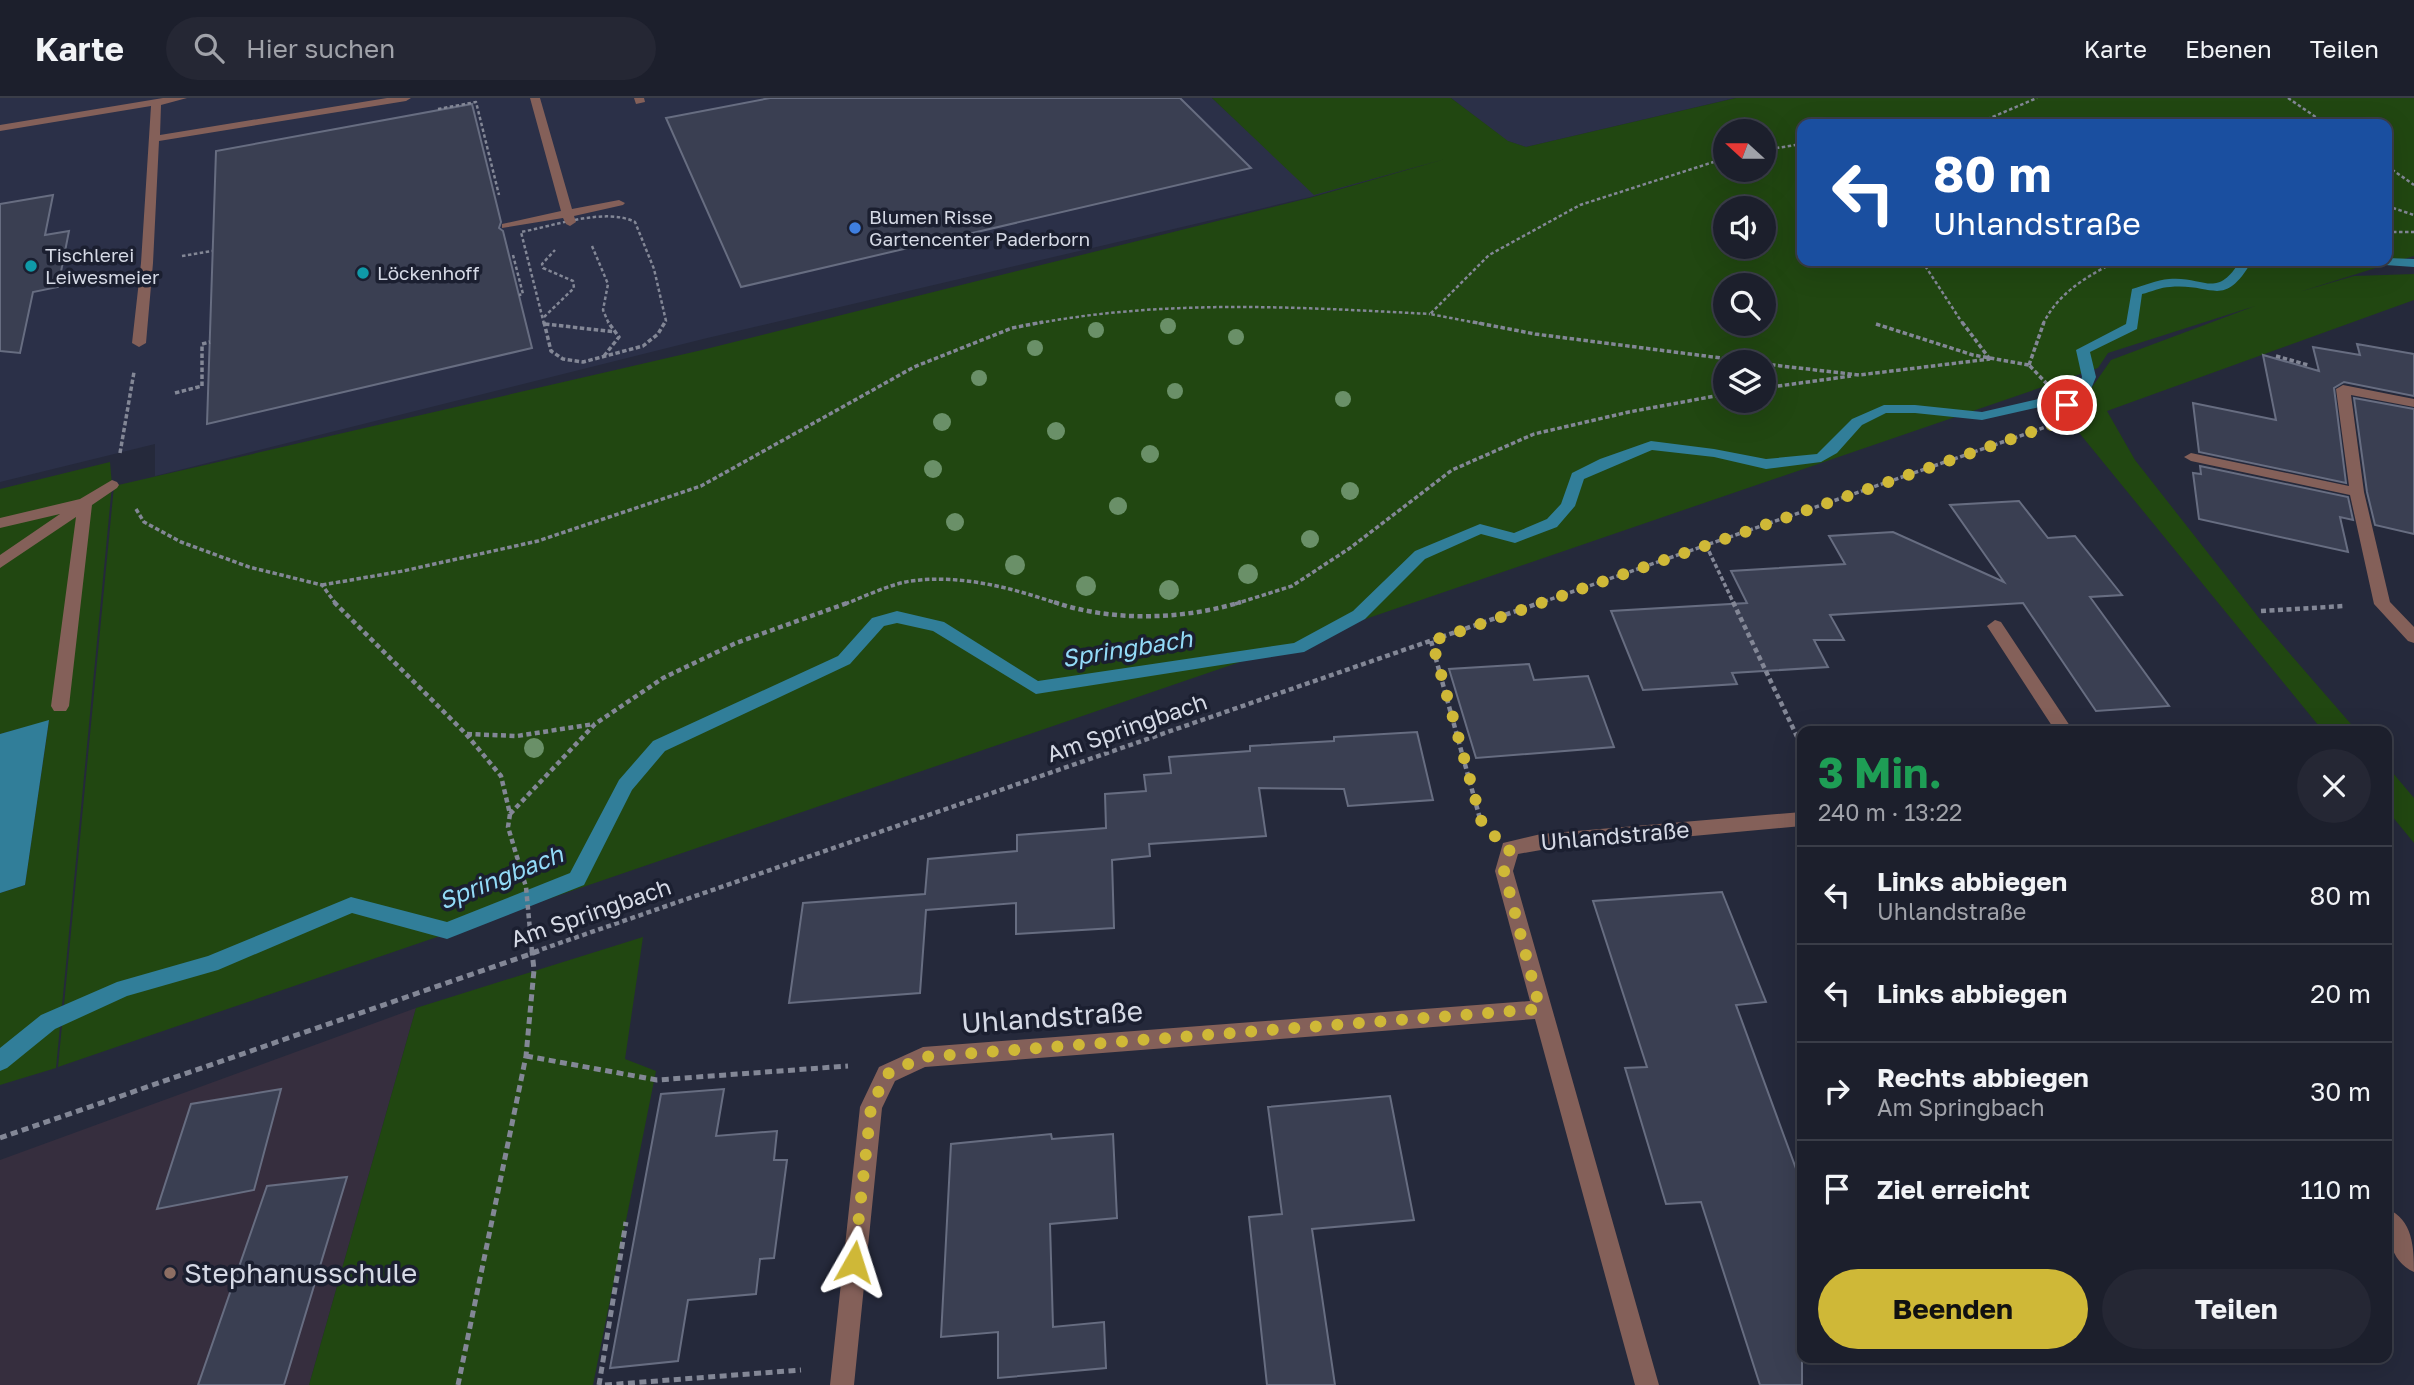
<!DOCTYPE html>
<html lang="de">
<head>
<meta charset="utf-8">
<style>
  :root { --surface:#1c1f2c; --page:#252734; --text:#f1f3f6; --muted:#a0a2a9; --line:#3a3d48; --accent:#cfb837 }
  body { margin:0; font-family:"Golos Text",sans-serif; background:var(--page); color:var(--text); height:100vh; display:flex; flex-direction:column; font-size:26px; white-space:nowrap }
  * { box-sizing:border-box; margin:0 }
  p { font-size:23px; color:var(--muted) }
  .icon { flex:none; width:38px; height:38px; fill:none; stroke:currentColor; stroke-width:2; stroke-linecap:round; stroke-linejoin:round }
  .map { position:relative; flex:1; overflow:hidden }
  .side { position:absolute; left:1797px; top:628px; width:595px; height:637px; display:flex; flex-direction:column; background:var(--surface); border-radius:14px; box-shadow:0 7px 28px #0002,0 0 0 2px var(--line) }
  .side>* { flex:none }
  .guide { position:absolute; left:1797px; top:21px; width:595px; height:147px; border-radius:14px; box-shadow:0 7px 28px #0002,0 0 0 2px var(--line); background:#1a4fa0; color:#fff; overflow:hidden }
  .needle { width:46px; rotate:291deg }
  .buttons { position:absolute; left:1713px; top:21px; display:grid; gap:14px }
  .buttons a { display:grid; place-items:center; width:63px; height:63px; border-radius:50%; background:var(--surface); box-shadow:0 7px 28px #0002,0 0 0 2px var(--line); font-size:35px }
  .pin { position:absolute; display:grid; place-items:center; width:60px; height:60px; color:#fff; margin:-30px; border:4px solid #fff; border-radius:50%; box-shadow:0 2px 7px #0007 }
  .me { position:absolute; width:77px; margin:-38px; rotate:6deg; stroke-linejoin:round; filter:drop-shadow(0 0 5px #0008) }
  .turn { display:flex; align-items:center; gap:24px; height:147px; padding:0 21px; font-size:32px }
  .turn .icon { width:91px; height:91px; stroke-width:2.5 }
  .turn b { display:block; font-size:49px; line-height:60px }
  .round { display:grid; place-items:center; flex:none; width:74px; height:74px; border-radius:37px; background:var(--page) }
  .summary { display:flex; align-items:center; justify-content:space-between; height:119px; padding:0 21px }
  h1 { font-size:42px; font-weight:700; line-height:52px; color:#1e9e55 }
  .button { display:flex; gap:14px; margin-top:auto; padding:14px 21px }
  .button a { flex:1; height:80px; border-radius:42px; background:var(--accent); color:#111; font-size:28px; font-weight:700; line-height:80px; text-align:center }
  .button a+a { background:var(--page); color:var(--text) }
  ul { padding:0; list-style:none }
  li { display:flex; align-items:center; gap:21px; height:98px; padding:0 21px; border-top:2px solid var(--line) }
  li div { flex:1 }
  li b { display:block; font-size:26px }
  li em { font-style:normal }
  header { display:flex; align-items:center; gap:42px; box-sizing:border-box; height:98px; padding:0 35px; background:var(--surface); border-bottom:2px solid var(--line) }
  header strong { font-size:33px }
  nav { display:flex; gap:38px; margin-inline-start:auto; font-size:24px }
  .search { width:490px; height:63px; background:var(--page); display:flex; align-items:center; gap:18px; box-sizing:border-box; padding:0 24px; border-radius:38px; color:var(--muted); font-size:26px }
  .map>svg:first-child { display:block }
  .built { fill:#2b3048 }
  .education { fill:#362e3e }
  .green { fill:#214711; fill-rule:evenodd }
  .water { fill:#317e99 }
  .lines { fill:none; stroke-linecap:round; stroke-linejoin:round }
  .stream { fill:#317e99; fill-rule:evenodd }
  .building { fill:#3a3f52; stroke:#676d81; stroke-width:2 }
  .path-far3 { stroke:#838796; stroke-width:2.5; stroke-dasharray:3.5 2.5; stroke-linecap:butt }
  .path-far2 { stroke:#838796; stroke-width:3.5; stroke-dasharray:4.5 2.5; stroke-linecap:butt }
  .path-far1 { stroke:#838796; stroke-width:4.5; stroke-dasharray:5 3.5; stroke-linecap:butt }
  .path { stroke:#838796; stroke-width:5; stroke-dasharray:7 4.5; stroke-linecap:butt }
  .minor { fill:#846059; fill-rule:evenodd }
  .tree { fill:#6a9068 }
  .route { stroke:#cfb837; stroke-width:12; stroke-dasharray:0 21.6 }
  .shop-dot { fill:#3f7fe0; stroke:#1b1f30; stroke-width:2.5 }
  .culture-dot { fill:#0f9aa8; stroke:#1b1f30; stroke-width:2.5 }
  .education-dot { fill:#8d6e63; stroke:#1b1f30; stroke-width:2.5 }
  .labels { text-anchor:middle; stroke-width:7; stroke-linejoin:round; paint-order:stroke }
  .far-poi-label { font-size:19px; fill:#d5d9e5; stroke:#1b1f30; text-anchor:start }
  .street-label { font-size:23px; fill:#d5d9e5; stroke:#1b1f30 }
  .water-label { font-size:24px; font-style:italic; fill:#93dbf8; stroke:#1b1f30 }
  .near-street-label { font-size:28px; fill:#d5d9e5; stroke:#1b1f30 }
  .near-poi-label { font-size:28px; fill:#d5d9e5; stroke:#1b1f30; text-anchor:start }
</style>
</head>
<body>
<header>
<strong>Karte</strong>
<div class="search"><svg class="icon" aria-label="search" viewBox="0 0 24 24"><circle cx="10" cy="10" r="6"/><path d="M15 15l6 6"/></svg>Hier suchen</div>
<nav><a>Karte</a><a>Ebenen</a><a>Teilen</a></nav>
</header>
<div class="map">
<svg width="2414" height="1287" viewBox="0 0 2414 1287">
  <rect width="100%" height="100%" fill="#25293b"/>
  <path class="built" d="M 0,0 L 1212,0 L 1315,96 L 1507,43 L 1451,0 L 1735,0 L 1526,49 L 1508,43 L 1310,99 L 703,241 L 155,378 L 155,346 L 0,384 Z"/>
  <path class="education" d="M 416,910 L 309,1287 L 0,1287 L 0,1062 Z"/>
  <path class="green" d="M 1212,0 L 1451,0 L 1508,43 L 1526,49 L 1736,0 L 2414,0 L 2414,158 L 2299,194 L 2354,178 L 2414,176 L 2414,202 L 2107,313 L 2135,362 L 2259,520 L 2357,633 L 2323,633 L 2076,331 L 2091,324 L 2081,305 L 2111,262 L 2255,208 L 2108,255 L 2098,270 L 58,969 L 114,388 L 702,252 L 1313,99 L 1445,61 L 1314,97 ZM 1802,26 L 2387,26 L 2387,163 L 1802,163 ZM 1726,33 L 1764,33 L 1764,72 L 1726,72 ZM 1726,110 L 1764,110 L 1764,149 L 1726,149 ZM 1726,187 L 1764,187 L 1764,226 L 1726,226 ZM 1726,264 L 1764,264 L 1764,303 L 1726,303 Z
    M 110,364 L 112,387 L 56,970 L 0,987 L 0,795 L 25,787 L 49,623 L 0,636 L 0,391 Z
    M 2387,668 L 2414,700 L 2414,745 L 2387,712 Z
    M 643,839 L 625,961 L 656,973 L 593,1287 L 309,1287 L 416,910 Z"/>
  <path class="water" d="M 49,622 L 25,787 L 0,795 L 0,636 Z"/>
  <g class="lines">
    <path class="stream" d="M 2387,160 L 2414,161 L 2414,169 L 2385,167 L 2379,163 L 2387,163 Z
      M 2240,163 L 2252,163 C 2223,212 2214,185 2170,189 C 2161,189 2151,194 2142,196 L 2137,231 L 2090,254 L 2096,279 L 2088,298 L 1982,322 L 1915,315 L 1886,315 L 1862,327 L 1837,355 L 1821,364 L 1766,371 L 1714,359 L 1652,352 L 1584,381 L 1575,408 L 1557,429 L 1515,445 L 1481,436 L 1425,461 L 1365,521 L 1304,554 L 1036,596 L 933,533 L 897,525 L 884,528 L 850,566 L 665,653 L 632,692 L 584,787 L 447,841 L 352,815 L 218,872 L 127,898 L 55,931 L 7,970 L 0,973 L 0,950 L 41,917 L 117,884 L 208,858 L 351,799 L 447,824 L 570,775 L 619,682 L 653,643 L 838,558 L 872,520 L 897,513 L 944,524 L 1038,583 L 1294,545 L 1353,513 L 1415,453 L 1480,426 L 1514,435 L 1547,421 L 1561,406 L 1572,375 L 1600,361 L 1651,343 L 1714,351 L 1766,361 L 1817,356 L 1852,321 L 1884,307 L 1915,307 L 1982,314 L 2077,292 L 2082,279 L 2076,252 L 2126,226 L 2132,191 C 2143,188 2157,182 2169,181 C 2205,178 2216,202 2240,163 Z"/>
  </g>
  <path class="building" d="M 770,0 L 1180,0 L 1251,70 L 741,189 L 666,20 Z
    M 472,6 L 501,124 L 499,130 L 503,133 L 532,250 L 207,326 L 216,53 Z
    M 53,97 L 45,137 L 69,133 L 58,189 L 33,194 L 20,255 L 0,253 L 0,106 Z
    M 2357,246 L 2414,256 L 2414,298 L 2344,284 L 2334,290 L 2346,385 L 2199,354 L 2193,305 L 2276,322 L 2263,257 L 2319,273 L 2313,249 L 2360,257 Z
    M 2354,300 L 2414,311 L 2414,436 L 2375,427 L 2367,394 Z
    M 2200,368 L 2348,399 L 2353,422 L 2340,419 L 2348,454 L 2199,421 L 2193,375 L 2201,376 Z
    M 2019,403 L 2048,440 L 2075,438 L 2122,497 L 2090,499 L 2169,608 L 2096,613 L 2023,505 L 1830,517 L 1844,542 L 1814,542 L 1828,569 L 1732,575 L 1737,586 L 1643,592 L 1611,513 L 1747,505 L 1731,473 L 1845,466 L 1829,438 L 1893,434 L 2004,484 L 1950,407 Z
    M 1529,566 L 1534,582 L 1588,578 L 1614,649 L 1476,660 L 1449,571 Z
    M 1417,634 L 1433,702 L 1348,708 L 1344,691 L 1259,690 L 1266,738 L 1149,746 L 1150,758 L 1112,762 L 1114,830 L 1016,836 L 1016,805 L 926,812 L 920,895 L 789,905 L 803,805 L 925,796 L 928,761 L 1017,753 L 1017,737 L 1106,730 L 1105,696 L 1146,693 L 1144,677 L 1171,675 L 1169,659 L 1250,653 L 1250,648 L 1334,643 L 1334,639 Z
    M 1722,794 L 1766,904 L 1736,907 L 1802,1087 L 1802,1287 L 1760,1287 L 1701,1104 L 1666,1106 L 1625,970 L 1647,969 L 1593,803 Z
    M 281,991 L 254,1092 L 157,1111 L 191,1006 Z
    M 724,991 L 716,1038 L 777,1033 L 774,1062 L 787,1062 L 774,1160 L 760,1161 L 756,1196 L 688,1202 L 678,1263 L 610,1270 L 661,996 Z
    M 1390,998 L 1414,1122 L 1312,1131 L 1335,1287 L 1267,1287 L 1249,1119 L 1282,1116 L 1268,1009 Z
    M 1051,1036 L 1052,1041 L 1113,1036 L 1117,1120 L 1050,1126 L 1053,1229 L 1104,1224 L 1106,1270 L 998,1280 L 998,1234 L 941,1239 L 951,1046 Z
    M 347,1079 L 284,1287 L 198,1287 L 267,1088 Z"/>
  <g class="lines">
    <path class="path-far3" d="M 2288,0 L 2326,26
      M 438,11 L 476,4 L 499,97
      M 1976,26 L 2037,0
      M 1764,52 L 1802,46
      M 2387,68 L 2414,87
      M 2387,108 L 2414,117
      M 2387,134 L 2414,134
      M 592,148 L 608,186 L 603,212 L 609,226
      M 513,157 L 523,196 L 519,197
      M 182,158 L 212,153
      M 1922,163 L 1963,226
      M 544,219 L 574,190 L 573,183 L 543,170 L 542,166 L 555,152
      M 544,226 L 521,134 C 554,128 605,109 635,124 L 654,171 L 666,223 L 664,226
      M 1034,226 C 1165,201 1297,209 1430,216
      M 1482,226 L 1430,216 L 1489,157 L 1580,107 L 1726,60
      M 2043,226 C 2058,195 2087,178 2117,163"/>
    <path class="path-far2" d="M 544,224 L 551,253 L 563,261 L 583,264 L 643,248 L 658,236 L 665,224
      M 1473,224 L 1535,236 L 1752,264
      M 1962,224 L 1989,260
      M 545,226 L 616,234
      M 1876,226 L 1973,257 L 2029,267
      M 604,258 L 619,239 L 608,224
      M 2276,258 L 2308,267
      M 1764,266 L 1859,277 L 1990,261
      M 2029,267 L 2044,224
      M 1764,290 L 1851,278
      M 175,295 L 202,288 L 202,246 L 210,244
      M 120,355 L 134,274
      M 136,411 L 144,424 L 181,444 L 249,469 L 322,487 L 336,506
      M 1706,447 L 1734,506
      M 322,487 L 403,473 L 538,443 L 701,388 L 914,269 L 1012,230 L 1043,224
      M 845,506 C 866,498 890,486 911,483 C 961,476 1012,490 1059,506
      M 1235,506 L 1292,488 L 1350,450 L 1452,372 L 1534,336 L 1629,314 L 1726,296
      M 1537,506 L 2063,323 L 2067,307 L 2029,267"/>
    <path class="path-far1" d="M 334,504 L 466,636 L 501,678 L 510,716 L 508,729 L 526,789 L 532,854
      M 1054,504 C 1111,524 1183,522 1241,504
      M 1733,504 L 1802,649
      M 2261,513 L 2344,508
      M 1431,543 L 1482,728
      M 467,636 L 517,638 L 594,626
      M 510,716 L 595,626 L 663,580 L 736,545 L 850,504
      M 534,854 L 1542,504"/>
    <path class="path" d="M 526,958 L 657,982 L 848,968
      M 0,1040 L 539,853
      M 458,1287 L 526,958 L 534,872 L 532,853
      M 599,1287 L 626,1124
      M 605,1287 L 801,1272"/>
    <path class="minor" d="M 163,0 L 187,0 L 161,7 L 160,37 L 387,0 L 411,0 L 406,3 L 159,43 L 153,165 L 146,245 L 139,249 L 132,245 L 141,165 L 151,8 L 0,33 L 0,27 Z
      M 530,0 L 540,0 L 572,111 L 619,102 L 625,105 L 623,107 L 574,118 L 576,124 L 570,128 L 566,126 L 563,120 L 502,130 L 502,126 L 561,113 Z
      M 634,0 L 644,0 L 645,4 L 636,6 Z
      M 2343,287 L 2414,301 L 2414,309 L 2351,297 L 2364,394 L 2390,504 L 2414,529 L 2414,545 L 2408,543 L 2374,506 L 2350,397 L 2191,363 L 2184,359 L 2191,355 L 2349,388 L 2336,291 Z
      M 112,382 L 117,384 L 119,387 L 117,390 L 92,407 L 69,608 L 66,613 L 54,613 L 51,608 L 76,419 L 0,470 L 0,457 L 60,416 L 0,430 L 0,420 L 80,401 Z
      M 1995,522 L 2001,524 L 2074,634 L 2056,634 L 1987,528 Z
      M 1802,714 L 1802,728 L 1541,752 L 1518,756 L 1513,773 L 1659,1287 L 1635,1287 L 1535,921 L 925,969 L 895,983 L 882,1010 L 854,1287 L 830,1287 L 860,1009 L 879,969 L 923,949 L 1530,903 L 1495,773 L 1503,745 L 1541,736 Z
      M 2387,1111 C 2413,1121 2414,1150 2414,1174 C 2389,1163 2387,1134 2387,1111 Z"/>
  </g>
  <g class="tree">
    <circle cx="1168" cy="228" r="8"/>
    <circle cx="1096" cy="232" r="8"/>
    <circle cx="1236" cy="239" r="8"/>
    <circle cx="1035" cy="250" r="8"/>
    <circle cx="979" cy="280" r="8"/>
    <circle cx="1175" cy="293" r="8"/>
    <circle cx="1343" cy="301" r="8"/>
    <circle cx="942" cy="324" r="9"/>
    <circle cx="1056" cy="333" r="9"/>
    <circle cx="1150" cy="356" r="9"/>
    <circle cx="933" cy="371" r="9"/>
    <circle cx="1350" cy="393" r="9"/>
    <circle cx="1118" cy="408" r="9"/>
    <circle cx="955" cy="424" r="9"/>
    <circle cx="1310" cy="441" r="9"/>
    <circle cx="1015" cy="467" r="10"/>
    <circle cx="1248" cy="476" r="10"/>
    <circle cx="1086" cy="488" r="10"/>
    <circle cx="1169" cy="492" r="10"/>
    <circle cx="534" cy="650" r="10"/>
  </g>
  <g class="lines">
    <path class="route" d="M 854,1164 L 871,1009 L 887,976 L 923,959 L 1540,911 L 1504,773 L 1510,750 L 1483,729 L 1432,543 L 2063,323 L 2067,307"/>
  </g>
  <circle class="shop-dot" cx="855" cy="130" r="7"/>
  <g class="culture-dot">
    <circle cx="31" cy="168" r="7"/>
    <circle cx="363" cy="175" r="7"/>
  </g>
  <circle class="education-dot" cx="170" cy="1175" r="7"/>
  <g class="labels">
    <g class="far-poi-label">
      <text x="869" y="126">Blumen Risse<tspan x="869" dy="22">Gartencenter Paderborn</tspan></text>
      <text x="45" y="164">Tischlerei<tspan x="45" dy="22">Leiwesmeier</tspan></text>
      <text x="377" y="182">Löckenhoff</text>
    </g>
    <g class="street-label">
      <text transform="translate(1127 630) rotate(-19)" y="8">Am Springbach</text>
      <text transform="translate(1615 738) rotate(-5)" y="8">Uhlandstraße</text>
      <text transform="translate(591 815) rotate(-19)" y="8">Am Springbach</text>
    </g>
    <g class="water-label">
      <text transform="translate(1127 551) rotate(-9)" y="8">Springbach</text>
      <text transform="translate(501 780) rotate(-22)" y="8">Springbach</text>
    </g>
    <g class="near-street-label">
      <text transform="translate(1052 919) rotate(-4)" y="10">Uhlandstraße</text>
    </g>
    <g class="near-poi-label">
      <text x="184" y="1185">Stephanusschule</text>
    </g>
  </g>
</svg>
<div class="buttons">
<a><svg class="needle" viewBox="-14 -14 28 28"><path d="M0-13l5 13h-10z" fill="#e53935"/><path d="M0 13l5-13h-10z" fill="#a0a2a9"/></svg></a>
<a><svg class="icon" aria-label="sound" viewBox="0 0 24 24"><path d="M4 9h4l5-4v14l-5-4H4zM17 9q2 3 0 6"/></svg></a>
<a><svg class="icon" aria-label="search" viewBox="0 0 24 24"><circle cx="10" cy="10" r="6"/><path d="M15 15l6 6"/></svg></a>
<a><svg class="icon" aria-label="layers" viewBox="0 0 24 24"><path d="M12 4l9 5-9 5-9-5zM3 14l9 5 9-5"/></svg></a>
</div>
<div class="pin" style="left:2067px;top:307px;background:#d93025"><svg class="icon" aria-label="arrive" viewBox="0 0 24 24"><path d="M6 21V4h12l-3 4 3 4H6"/></svg></div>
<svg class="me" style="left:854px;top:1164px" viewBox="-20 -20 40 40"><path d="M0-17L14 15 0 8-14 15z" fill="#cfb837" stroke="#fff" stroke-width="4"/></svg>
<div class="guide">
<div class="turn"><svg class="icon" aria-label="left" viewBox="0 0 24 24"><path d="M17 20v-9H6M10 6l-5 5 5 5"/></svg><div><b>80 m</b>Uhlandstraße</div></div>
</div>
<section class="side">
<div class="summary"><div><h1>3 Min.</h1><p>240 m · 13:22</p></div><a class="round"><svg class="icon" aria-label="close" viewBox="0 0 24 24"><path d="M6 6l12 12M18 6L6 18"/></svg></a></div>
<ul>
<li><svg class="icon" aria-label="left" viewBox="0 0 24 24"><path d="M17 20v-9H6M10 6l-5 5 5 5"/></svg><div><b>Links abbiegen</b><p>Uhlandstraße</p></div><em>80 m</em></li>
<li><svg class="icon" aria-label="left" viewBox="0 0 24 24"><path d="M17 20v-9H6M10 6l-5 5 5 5"/></svg><div><b>Links abbiegen</b></div><em>20 m</em></li>
<li><svg class="icon" aria-label="right" viewBox="0 0 24 24"><path d="M7 20v-9h11M14 6l5 5-5 5"/></svg><div><b>Rechts abbiegen</b><p>Am Springbach</p></div><em>30 m</em></li>
<li><svg class="icon" aria-label="arrive" viewBox="0 0 24 24"><path d="M6 21V4h12l-3 4 3 4H6"/></svg><div><b>Ziel erreicht</b></div><em>110 m</em></li>
</ul>
<div class="button"><a>Beenden</a><a>Teilen</a></div>
</section>
</div>
</body>
</html>
